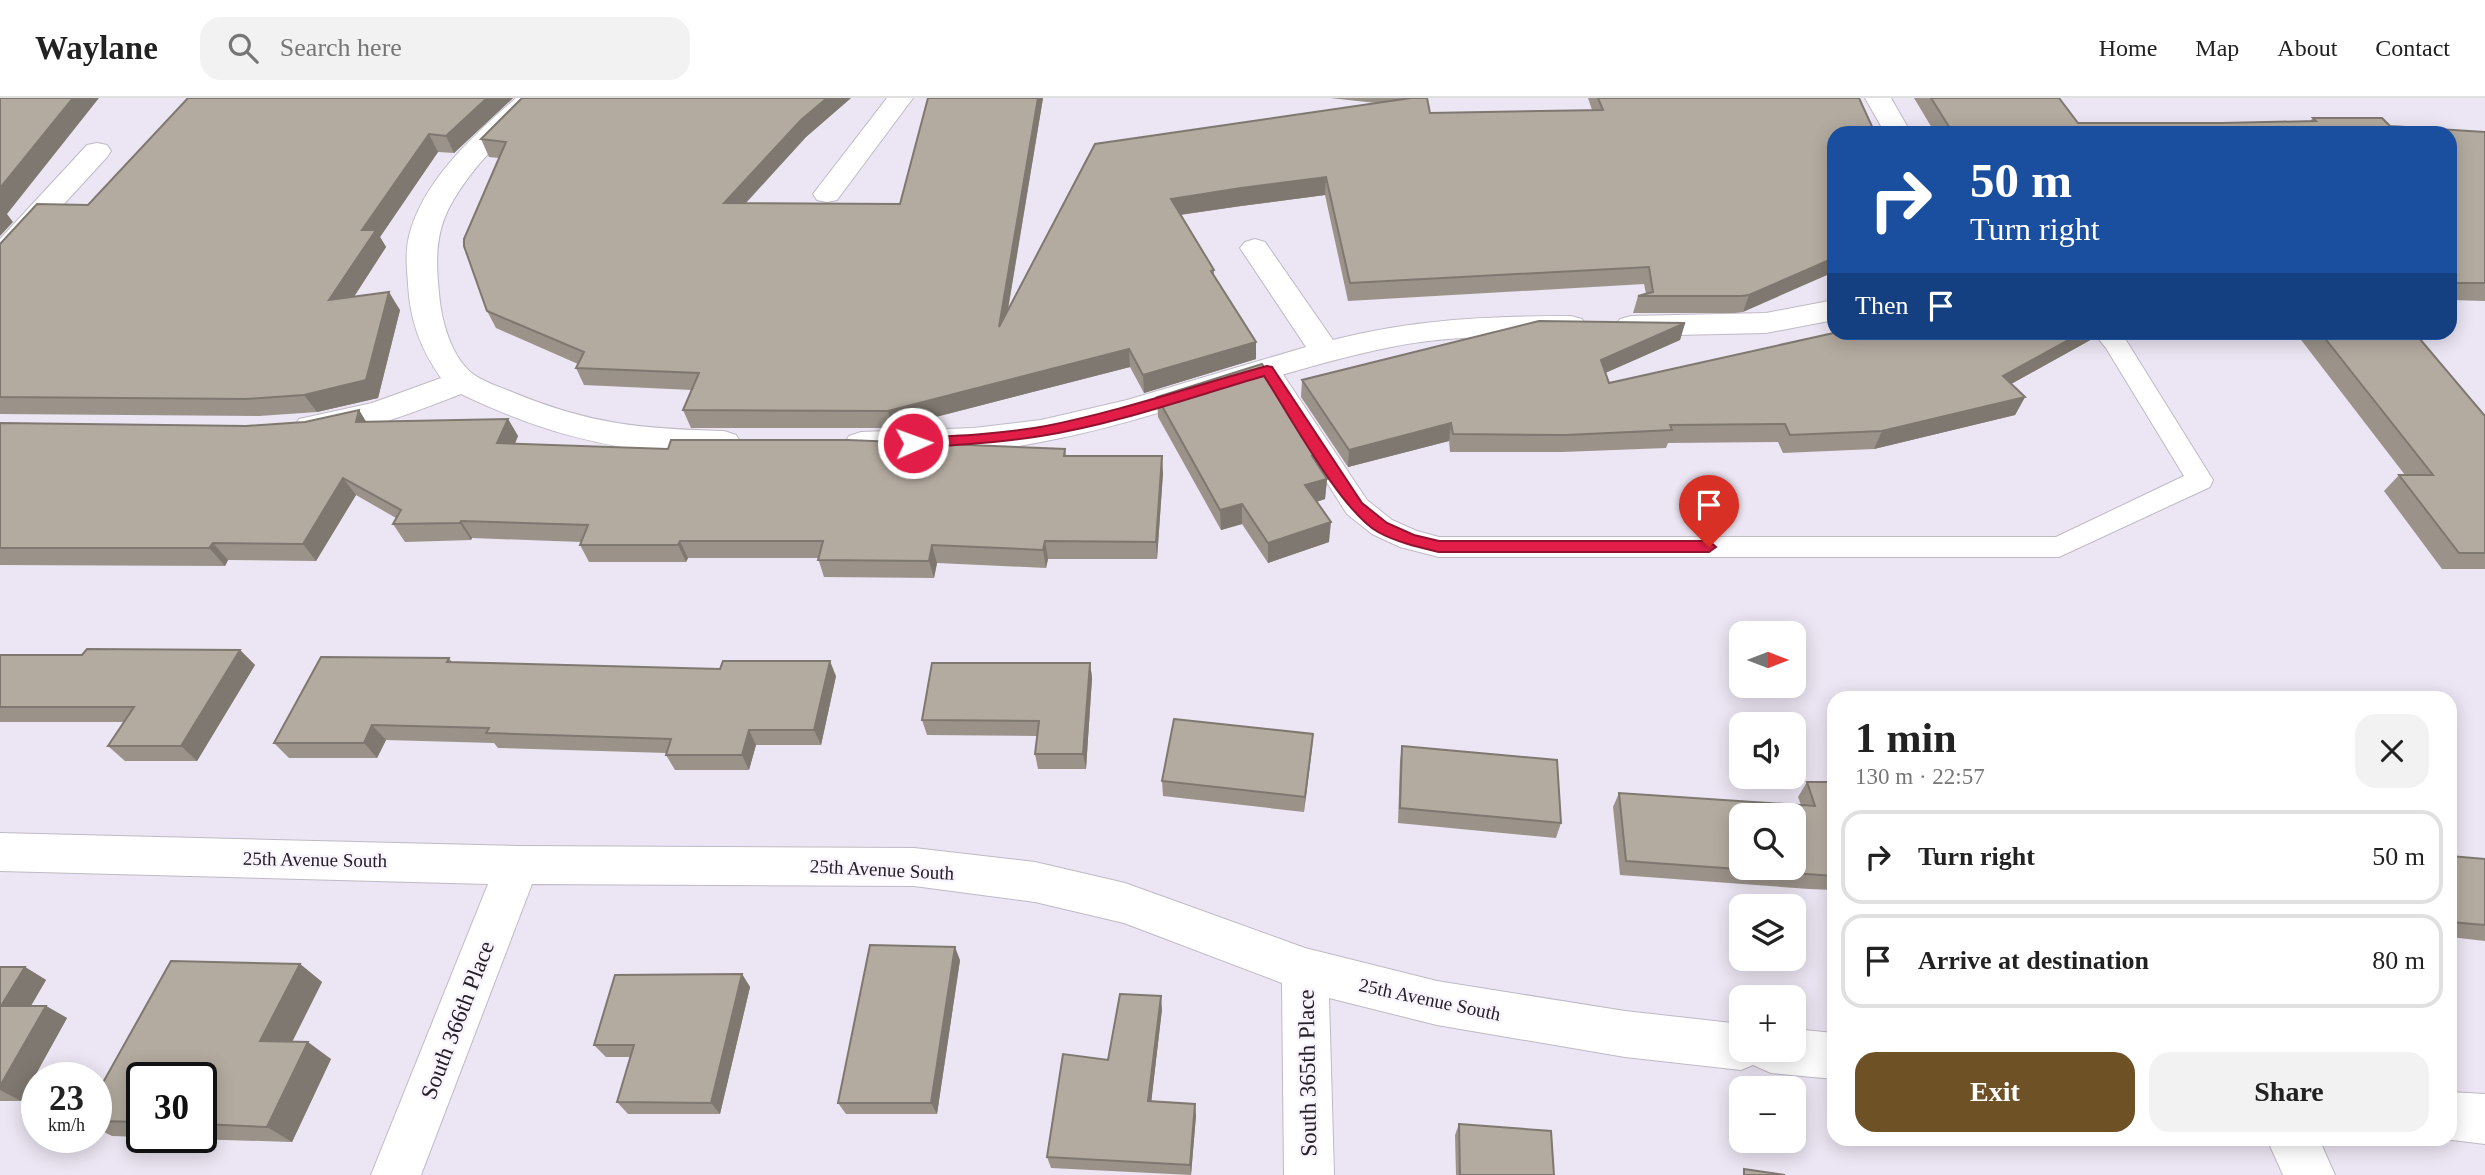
<!DOCTYPE html>
<html lang="en">
<head>
<meta charset="utf-8">
<style>
  :root { --surface:#fff; --page:#f2f2f2; --text:#222; --muted:#767676; --line:#e0e0e0; --accent:#6e5125 }
  body { margin:0; font-family:Georgia,serif; background:var(--page); color:var(--text); height:100vh; display:flex; flex-direction:column; font-size:26px; white-space:nowrap }
  * { box-sizing:border-box; margin:0 }
  p { font-size:23px; color:var(--muted) }
  .icon { flex:none; width:38px; height:38px; fill:none; stroke:currentColor; stroke-width:2; stroke-linecap:round; stroke-linejoin:round }
  .map { position:relative; flex:1; overflow:hidden }
  .drawer { position:absolute; left:1827px; top:593px; width:630px; height:455px; display:flex; flex-direction:column; background:var(--surface); border-radius:21px; box-shadow:0 4px 18px #0003 }
  .drawer>* { flex:none }
  .top-card { position:absolute; left:1827px; top:28px; width:630px; height:214px; border-radius:21px; box-shadow:0 4px 18px #0003; background:#1a4fa0; color:#fff; overflow:hidden }
  .needle { width:46px; rotate:90deg }
  .tools { position:absolute; left:1729px; top:523px; display:grid; gap:14px }
  .tools a { display:grid; place-items:center; width:77px; height:77px; border-radius:14px; background:var(--surface); box-shadow:0 4px 18px #0003; font-size:35px }
  .speed { position:absolute; left:21px; top:964px; display:flex; gap:14px; font-size:35px; font-weight:700; text-align:center }
  .speed>* { display:grid; place-content:center; width:91px; height:91px; border-radius:50%; background:var(--surface); box-shadow:0 4px 18px #0003; line-height:1 }
  .speed small { font-size:18px; font-weight:400 }
  .speed .limit { border:4px solid #111; border-radius:10px; background:#fff; color:#111 }
  .pin { position:absolute; display:grid; place-items:center; width:60px; height:60px; color:#fff; margin:-72px -30px; border-radius:50% 50% 50% 0; rotate:-45deg; box-shadow:0 0 7px #0007 }
  .pin .icon { rotate:45deg }
  .me { position:absolute; width:77px; margin:-38px; rotate:88deg; stroke-linejoin:round; filter:drop-shadow(0 0 5px #0008) }
  .turn { display:flex; align-items:center; gap:24px; height:147px; padding:0 28px; font-size:32px }
  .turn .icon { width:91px; height:91px; stroke-width:2.5 }
  .turn b { display:block; font-size:49px; line-height:60px }
  .then { display:flex; align-items:center; height:66px; padding:0 28px; background:#0003; gap:14px; font-size:26px }
  .round { display:grid; place-items:center; flex:none; width:74px; height:74px; border-radius:21px; background:var(--page) }
  .summary { display:flex; align-items:center; justify-content:space-between; height:119px; padding:0 28px }
  h1 { font-size:42px; font-weight:600; line-height:52px }
  .cta { display:flex; gap:14px; margin-top:auto; padding:14px 28px }
  .cta a { flex:1; height:80px; border-radius:21px; background:var(--accent); color:#fff; font-size:28px; font-weight:600; line-height:80px; text-align:center }
  .cta a+a { background:var(--page); color:var(--text) }
  ul { padding:0; list-style:none }
  li { display:flex; align-items:center; gap:21px; height:94px; margin:0 14px 10px; padding:0 14px; border:4px solid var(--line); border-radius:21px }
  li div { flex:1 }
  li b { display:block; font-size:26px }
  li em { font-style:normal }
  header { display:flex; align-items:center; gap:42px; box-sizing:border-box; height:98px; padding:0 35px; background:var(--surface); border-bottom:2px solid var(--line) }
  header strong { font-size:33px }
  nav { display:flex; gap:38px; margin-inline-start:auto; font-size:24px }
  .search { width:490px; height:63px; background:var(--page); display:flex; align-items:center; gap:18px; box-sizing:border-box; padding:0 24px; border-radius:21px; color:var(--muted); font-size:26px }
  .map>svg:first-child { display:block }
  .lines { fill:none; stroke-linecap:round; stroke-linejoin:round }
  .lane-casing { stroke:#bfb9c6; stroke-width:2 }
  .street-casing { stroke:#bfb9c6; stroke-width:2 }
  .lane { fill:#fff; fill-rule:evenodd }
  .street { fill:#fff; fill-rule:evenodd }
  .wall { fill:#9b938a }
  .shaded-wall { fill:#7e7870 }
  .building { fill:#b4aba0; stroke:#7e7870; stroke-width:2; fill-rule:evenodd }
  .route { fill:#e11d48; stroke:#92132f; stroke-width:2 }
  .labels { text-anchor:middle; stroke-width:5; stroke-linejoin:round; paint-order:stroke }
  .street-label { font-size:19px; fill:#242126; stroke:#f9f3fe }
  .near-street-label { font-size:23px; fill:#242126; stroke:#f9f3fe }
</style>
</head>
<body>
<header>
<strong>Waylane</strong>
<div class="search"><svg class="icon" aria-label="search" viewBox="0 0 24 24"><circle cx="10" cy="10" r="6"/><path d="M15 15l6 6"/></svg>Search here</div>
<nav><a>Home</a><a>Map</a><a>About</a><a>Contact</a></nav>
</header>
<div class="map">
<svg width="2485" height="1077" viewBox="0 0 2485 1077">
  <rect width="100%" height="100%" fill="#ece5f3"/>
  <g class="lines">
    <g class="lane-casing">
      <path id="lane" d="M 2093,234 L 2119,234 L 2124,239 L 2213,382 L 2210,389 L 2059,459 L 1439,459 L 1400,449 L 1372,436 L 1347,416 L 1255,272 L 1258,266 L 1267,264 L 1276,266 L 1367,402 L 1392,422 L 1417,433 L 1439,439 L 2056,439 L 2184,378 L 2106,250 Z"/>
    </g>
    <g class="street-casing">
      <path id="street" d="M 516,0 L 544,0 C 535,13 521,22 510,33 C 486,57 463,82 448,112 C 435,139 436,166 439,195 C 441,222 451,259 473,276 C 484,284 500,289 512,294 C 588,326 642,331 724,333 L 736,337 L 741,345 L 736,353 C 719,358 701,356 683,355 C 603,352 532,330 461,296 C 424,310 335,347 299,337 L 294,329 L 299,321 L 372,305 L 441,280 C 420,250 410,222 408,186 C 407,170 405,154 409,138 C 423,82 474,37 516,0 Z
        M 887,0 L 913,0 L 837,102 L 827,104 L 817,102 L 813,96 Z
        M 1865,0 L 1891,0 L 1911,35 L 1885,35 Z
        M 97,45 L 107,47 L 111,53 L 107,59 L 10,165 L 0,168 L 0,141 L 87,47 Z
        M 1255,141 L 1265,144 L 1333,242 C 1412,221 1490,218 1571,218 L 1582,221 L 1587,228 L 1582,235 L 1571,238 C 1511,238 1450,237 1391,249 C 1272,273 1160,322 1041,344 C 982,356 921,357 861,358 L 849,354 L 844,346 L 849,338 L 861,334 L 974,330 L 1041,322 L 1127,302 L 1306,249 L 1240,150 L 1245,144 Z
        M 1834,202 L 1834,222 L 1766,235 L 1631,238 L 1620,235 L 1615,228 L 1620,221 L 1631,218 L 1766,215 Z
        M 0,735 L 517,748 L 914,750 L 1035,764 L 1125,785 L 1305,850 L 1437,883 L 1625,913 L 1741,926 L 1741,952 L 1794,952 L 1794,931 L 1834,935 L 1834,981 L 1771,975 L 1753,967 L 1741,972 L 1625,959 L 1437,927 L 1329,900 L 1334,1077 L 1284,1077 L 1282,885 L 1124,825 L 1035,804 L 914,788 L 532,786 L 421,1077 L 371,1077 L 488,786 L 0,773 Z
        M 2450,994 L 2485,996 L 2485,1046 L 2444,1041 L 2450,1041 Z
        M 2267,1041 L 2319,1041 L 2335,1077 L 2283,1077 Z"/>
    </g>
    <use href="#lane" class="lane"/>
    <use href="#street" class="street"/>
  </g>
  <path class="wall" d="M 188,0 L 513,0 L 454,55 L 438,54 L 380,139 L 386,149 L 354,199 L 400,212 L 378,300 L 317,314 L 259,318 L 0,316 L 0,146 L 88,107 Z
    M 522,0 L 851,0 L 806,39 L 746,105 L 900,106 L 928,0 L 1043,0 L 1008,212 L 1376,5 L 1330,0 L 1427,0 L 1430,15 L 1592,12 L 1588,0 L 1859,0 L 1743,214 L 1735,215 L 1633,215 L 1638,198 L 1646,196 L 1644,186 L 1348,203 L 1325,97 L 1241,108 L 1180,117 L 1214,172 L 1214,178 L 1256,261 L 1144,295 L 1130,269 L 893,330 L 691,330 L 683,312 L 692,292 L 584,287 L 576,270 L 578,266 L 496,230 L 487,213 L 499,60 L 489,59 L 481,41 Z
    M 1914,0 L 2059,0 L 2078,25 L 2222,25 L 2310,23 L 2313,20 L 2390,28 L 2485,34 L 2485,203 L 2450,202 L 2450,35 L 1935,35 Z
    M 1685,225 L 1680,242 L 1605,275 L 1609,285 L 1838,234 L 2098,234 L 2094,240 L 2011,286 L 2025,299 L 2015,317 L 1874,351 L 1783,355 L 1778,344 L 1668,345 L 1666,350 L 1562,354 L 1450,354 L 1449,343 L 1348,369 L 1301,299 L 1302,282 Z
    M 2295,234 L 2414,234 L 2485,318 L 2485,471 L 2442,471 L 2384,393 L 2399,377 L 2405,377 Z
    M 1157,299 L 1319,369 L 1327,381 L 1325,401 L 1317,404 L 1329,444 L 1268,465 L 1242,426 L 1221,432 L 1158,319 Z
    M 359,312 L 366,324 L 508,321 L 518,338 L 515,346 L 668,351 L 1065,351 L 1066,358 L 1163,375 L 1157,461 L 1048,461 L 1046,470 L 937,465 L 934,480 L 824,479 L 818,460 L 688,460 L 686,464 L 589,464 L 580,447 L 581,444 L 472,440 L 471,442 L 405,444 L 393,426 L 396,420 L 356,397 L 316,463 L 228,462 L 225,468 L 0,467 L 0,325 L 246,328 L 305,324 Z
    M 240,552 L 255,567 L 197,663 L 125,663 L 108,648 L 124,624 L 0,624 L 0,557 L 82,557 Z
    M 449,560 L 452,564 L 836,578 L 821,647 L 756,647 L 749,672 L 675,672 L 666,657 L 667,655 L 498,650 L 494,645 L 386,642 L 377,660 L 289,660 L 274,645 Z
    M 1090,565 L 1092,580 L 1086,671 L 1038,671 L 1035,656 L 1037,638 L 927,637 L 922,622 Z
    M 1313,636 L 1304,714 L 1163,698 L 1162,683 Z
    M 1402,648 L 1561,725 L 1556,740 L 1398,725 L 1400,663 Z
    M 1807,684 L 1834,684 L 1834,792 L 1809,791 L 1620,777 L 1613,709 L 1619,695 L 1801,707 L 1798,699 Z
    M 2450,758 L 2485,761 L 2485,843 L 2450,839 Z
    M 960,862 L 937,1016 L 846,1016 L 838,1005 Z
    M 300,866 L 322,884 L 292,944 L 331,961 L 292,1044 L 161,1040 L 201,1040 L 201,980 L 142,980 L 142,1039 L 112,1038 L 96,1030 L 96,997 Z
    M 0,869 L 25,869 L 46,882 L 31,908 L 46,908 L 67,920 L 21,1003 L 0,1003 Z
    M 742,876 L 750,889 L 720,1016 L 628,1016 L 617,1004 L 630,959 L 606,959 L 594,947 Z
    M 1162,911 L 1151,1004 L 1196,1017 L 1191,1077 L 1051,1070 L 1047,1059 L 1108,962 Z
    M 1459,1026 L 1554,1077 L 1456,1077 L 1455,1037 Z"/>
  <path class="shaded-wall" d="M 73,0 L 99,0 L 7,116 L 13,124 L 0,138 L 0,90 Z
    M 487,0 L 513,0 L 454,55 L 446,38 Z
    M 827,0 L 851,0 L 806,39 L 730,122 L 724,105 L 801,22 Z
    M 1038,0 L 1043,0 L 1002,246 L 999,229 Z
    M 429,36 L 438,54 L 380,139 L 386,149 L 340,220 L 329,202 L 362,132 Z
    M 1326,79 L 1325,97 L 1241,108 L 1171,118 L 1171,101 L 1241,90 Z
    M 1834,160 L 1834,174 L 1743,214 L 1749,197 Z
    M 389,194 L 400,212 L 378,300 L 317,314 L 304,297 Z
    M 1685,225 L 1680,242 L 1596,279 L 1601,262 Z
    M 2083,234 L 2098,234 L 2094,240 L 1993,296 L 2003,278 Z
    M 1256,244 L 1256,261 L 1144,295 L 1143,277 Z
    M 1129,251 L 1130,269 L 893,330 L 888,313 Z
    M 2025,299 L 2015,317 L 1874,351 L 1882,333 Z
    M 359,312 L 370,330 L 356,324 Z
    M 508,321 L 518,338 L 507,363 L 497,345 Z
    M 1451,325 L 1449,343 L 1348,369 L 1349,352 Z
    M 1320,356 L 1319,377 L 1312,358 Z
    M 1162,358 L 1163,375 L 1157,461 L 1156,444 Z
    M 343,380 L 356,397 L 316,463 L 303,446 Z
    M 1327,381 L 1325,401 L 1304,407 L 1305,387 Z
    M 1242,406 L 1242,426 L 1221,432 L 1220,412 Z
    M 461,423 L 472,440 L 471,442 L 460,425 Z
    M 1331,424 L 1329,444 L 1268,465 L 1268,445 Z
    M 680,443 L 688,460 L 686,464 L 678,447 Z
    M 1045,443 L 1048,461 L 1046,470 L 1043,452 Z
    M 213,445 L 228,462 L 225,468 L 209,450 Z
    M 932,447 L 937,465 L 934,480 L 929,463 Z
    M 240,552 L 255,567 L 197,663 L 181,648 Z
    M 830,563 L 836,578 L 821,647 L 814,632 Z
    M 1090,565 L 1092,580 L 1086,671 L 1083,656 Z
    M 372,627 L 386,642 L 377,660 L 364,645 Z
    M 749,632 L 756,647 L 749,672 L 742,657 Z
    M 1313,636 L 1312,651 L 1304,714 L 1305,699 Z
    M 955,849 L 960,862 L 937,1016 L 931,1005 Z
    M 300,866 L 322,884 L 284,960 L 260,943 Z
    M 25,869 L 46,882 L 23,921 L 1,908 Z
    M 742,876 L 750,889 L 720,1016 L 711,1005 Z
    M 1161,898 L 1162,911 L 1150,1015 L 1148,1003 Z
    M 46,908 L 67,920 L 21,1003 L 0,992 L 0,988 Z
    M 308,944 L 331,961 L 292,1044 L 267,1029 Z
    M 1195,1006 L 1196,1017 L 1191,1077 L 1190,1067 Z"/>
  <path class="building" d="M 0,0 L 73,0 L 0,90 Z
    M 188,0 L 487,0 L 446,38 L 429,36 L 362,132 L 376,132 L 329,202 L 389,194 L 366,282 L 304,297 L 246,301 L 0,299 L 0,146 L 37,106 L 88,107 Z
    M 522,0 L 827,0 L 801,22 L 724,105 L 900,106 L 928,0 L 1038,0 L 999,229 L 1095,46 L 1411,0 L 1427,0 L 1430,15 L 1603,12 L 1598,0 L 1859,0 L 1875,35 L 1834,35 L 1834,160 L 1749,197 L 1741,198 L 1638,198 L 1653,194 L 1649,169 L 1350,185 L 1326,79 L 1241,90 L 1171,101 L 1214,172 L 1211,173 L 1256,244 L 1143,277 L 1129,251 L 888,313 L 683,312 L 699,275 L 576,270 L 584,254 L 487,213 L 464,148 L 464,141 L 506,44 L 481,41 Z
    M 1931,0 L 2059,0 L 2078,25 L 2222,25 L 2316,23 L 2313,20 L 2382,20 L 2390,28 L 2485,34 L 2485,185 L 2454,185 L 2450,180 L 2450,35 L 1953,35 Z
    M 1539,223 L 1685,225 L 1601,262 L 1609,285 L 1838,234 L 2083,234 L 2003,278 L 2025,299 L 1882,333 L 1790,337 L 1785,326 L 1670,327 L 1672,332 L 1566,337 L 1453,336 L 1451,325 L 1349,352 L 1302,282 Z
    M 2320,234 L 2414,234 L 2485,318 L 2485,455 L 2459,455 L 2399,377 L 2433,377 Z
    M 1262,266 L 1320,356 L 1312,358 L 1327,381 L 1305,387 L 1331,424 L 1268,445 L 1242,406 L 1220,412 L 1157,299 Z
    M 359,312 L 356,324 L 508,321 L 497,345 L 668,351 L 671,342 L 848,342 L 1065,351 L 1064,358 L 1162,358 L 1156,444 L 1045,443 L 1043,452 L 932,447 L 929,463 L 818,462 L 823,443 L 680,443 L 678,447 L 580,447 L 588,427 L 461,423 L 460,425 L 393,426 L 401,412 L 343,380 L 303,446 L 213,445 L 209,450 L 0,450 L 0,325 L 246,328 L 305,324 Z
    M 87,551 L 240,552 L 181,648 L 108,648 L 134,609 L 0,609 L 0,557 L 82,557 Z
    M 321,559 L 449,560 L 447,564 L 720,571 L 723,563 L 830,563 L 814,632 L 749,632 L 742,657 L 666,657 L 671,641 L 486,635 L 489,630 L 372,627 L 364,645 L 274,645 Z
    M 932,565 L 1090,565 L 1083,656 L 1035,656 L 1039,623 L 922,622 Z
    M 1174,621 L 1313,636 L 1305,699 L 1162,683 Z
    M 1402,648 L 1557,662 L 1561,725 L 1400,710 Z
    M 1807,684 L 1834,684 L 1834,778 L 1626,763 L 1619,695 L 1815,708 ZM 1741,718 L 1794,718 L 1794,770 L 1741,770 Z
    M 2450,758 L 2485,761 L 2485,827 L 2450,824 Z
    M 870,847 L 955,849 L 931,1005 L 838,1005 Z
    M 171,863 L 300,866 L 260,943 L 308,944 L 267,1029 L 201,1026 L 201,980 L 142,980 L 142,1024 L 96,1023 L 96,997 Z
    M 0,869 L 25,869 L 1,908 L 46,908 L 0,988 Z
    M 742,876 L 711,1005 L 617,1004 L 634,947 L 594,947 L 615,877 Z
    M 1120,896 L 1161,898 L 1148,1003 L 1195,1006 L 1190,1067 L 1047,1059 L 1063,956 L 1108,962 Z
    M 1459,1026 L 1551,1033 L 1554,1077 L 1460,1077 Z
    M 1744,1071 L 1785,1077 L 1744,1077 Z"/>
  <path class="route" d="M 1267,268 L 1272,269 L 1362,405 L 1387,425 L 1414,437 L 1439,443 L 1709,443 L 1716,449 L 1709,454 L 1439,454 C 1418,449 1396,444 1378,434 C 1341,413 1289,316 1264,278 C 1191,299 1117,326 1041,338 C 999,345 956,347 913,350 L 906,345 L 913,340 C 958,338 1002,336 1046,328 C 1121,313 1193,288 1267,268 Z"/>
  <g class="labels">
    <g class="street-label">
      <text transform="translate(315 761) rotate(1)" y="7">25th Avenue South</text>
      <text transform="translate(882 771) rotate(3)" y="7">25th Avenue South</text>
      <text transform="translate(1430 901) rotate(12)" y="7">25th Avenue South</text>
    </g>
    <g class="near-street-label">
      <text transform="translate(457 922) rotate(-69)" y="8">South 366th Place</text>
      <text transform="translate(1307 975) rotate(-91)" y="8">South 365th Place</text>
    </g>
  </g>
</svg>
<div class="tools">
<a><svg class="needle" viewBox="-14 -14 28 28"><path d="M0-13l5 13h-10z" fill="#e53935"/><path d="M0 13l5-13h-10z" fill="#767676"/></svg></a>
<a><svg class="icon" aria-label="sound" viewBox="0 0 24 24"><path d="M4 9h4l5-4v14l-5-4H4zM17 9q2 3 0 6"/></svg></a>
<a><svg class="icon" aria-label="search" viewBox="0 0 24 24"><circle cx="10" cy="10" r="6"/><path d="M15 15l6 6"/></svg></a>
<a><svg class="icon" aria-label="layers" viewBox="0 0 24 24"><path d="M12 4l9 5-9 5-9-5zM3 14l9 5 9-5"/></svg></a>
<a>+</a>
<a>−</a>
</div>
<div class="speed"><div>23<small>km/h</small></div><div class="limit">30</div></div>
<div class="pin" style="left:1709px;top:449px;background:#d93025"><svg class="icon" aria-label="arrive" viewBox="0 0 24 24"><path d="M6 21V4h12l-3 4 3 4H6"/></svg></div>
<svg class="me" style="left:913px;top:345px" viewBox="-20 -20 40 40"><circle r="17" fill="#e11d48" stroke="#fff" stroke-width="3"/><path d="M0-11L8 9 0 5-8 9z" fill="#fff"/></svg>
<div class="top-card">
<div class="turn"><svg class="icon" aria-label="right" viewBox="0 0 24 24"><path d="M7 20v-9h11M14 6l5 5-5 5"/></svg><div><b>50 m</b>Turn right</div></div>
<div class="then">Then<svg class="icon" aria-label="arrive" viewBox="0 0 24 24"><path d="M6 21V4h12l-3 4 3 4H6"/></svg></div>
</div>
<section class="drawer">
<div class="summary"><div><h1>1 min</h1><p>130 m · 22:57</p></div><a class="round"><svg class="icon" aria-label="close" viewBox="0 0 24 24"><path d="M6 6l12 12M18 6L6 18"/></svg></a></div>
<ul>
<li><svg class="icon" aria-label="right" viewBox="0 0 24 24"><path d="M7 20v-9h11M14 6l5 5-5 5"/></svg><div><b>Turn right</b></div><em>50 m</em></li>
<li><svg class="icon" aria-label="arrive" viewBox="0 0 24 24"><path d="M6 21V4h12l-3 4 3 4H6"/></svg><div><b>Arrive at destination</b></div><em>80 m</em></li>
</ul>
<div class="cta"><a>Exit</a><a>Share</a></div>
</section>
</div>
</body>
</html>
